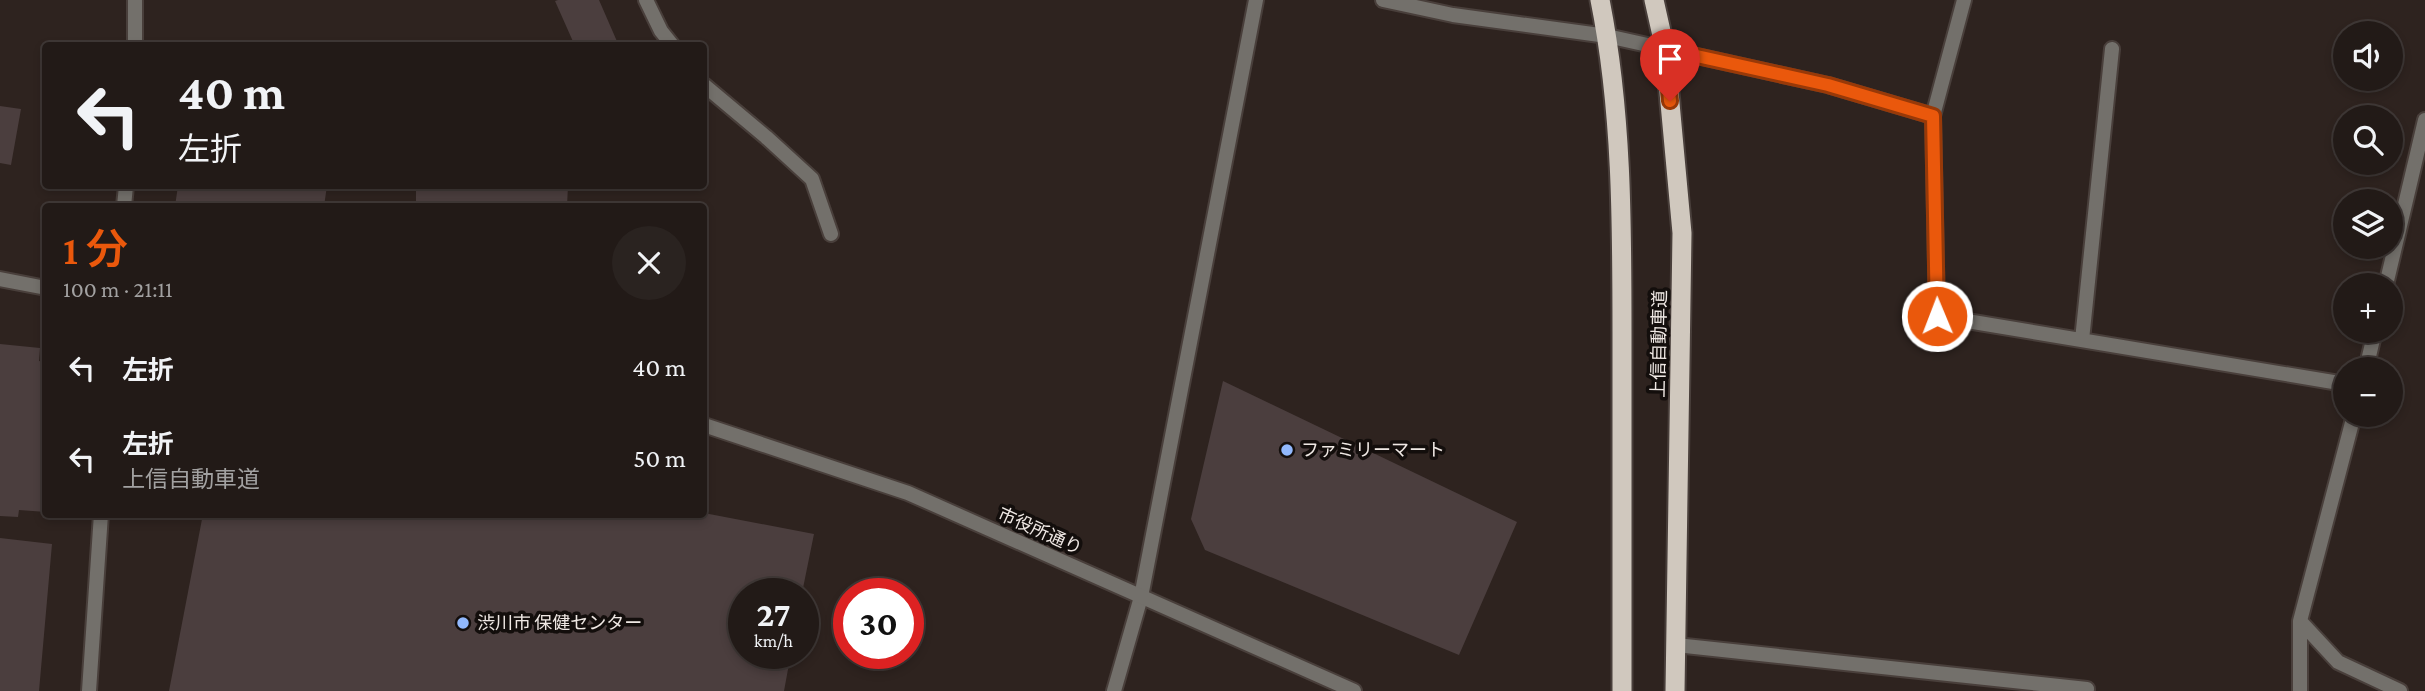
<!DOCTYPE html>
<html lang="ja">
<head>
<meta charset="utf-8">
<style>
  :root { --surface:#221a17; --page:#2a2320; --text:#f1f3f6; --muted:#a2a1a1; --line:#3f3836; --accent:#ea580c }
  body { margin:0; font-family:"Crimson Pro","Noto Sans JP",serif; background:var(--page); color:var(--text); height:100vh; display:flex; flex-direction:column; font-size:26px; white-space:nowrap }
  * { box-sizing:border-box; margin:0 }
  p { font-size:23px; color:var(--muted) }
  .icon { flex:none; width:38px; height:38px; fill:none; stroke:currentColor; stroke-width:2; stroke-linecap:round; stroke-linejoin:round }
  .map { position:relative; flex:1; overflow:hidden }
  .drawer { position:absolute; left:42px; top:203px; width:665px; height:315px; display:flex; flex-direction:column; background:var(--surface); border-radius:7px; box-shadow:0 4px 10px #0003,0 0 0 2px var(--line) }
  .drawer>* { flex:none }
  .guide { position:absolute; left:42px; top:42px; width:665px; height:147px; border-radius:7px; box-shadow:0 4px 10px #0003,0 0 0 2px var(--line); background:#221a17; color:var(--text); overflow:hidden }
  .controls { position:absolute; left:2333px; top:21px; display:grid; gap:14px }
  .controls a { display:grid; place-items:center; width:70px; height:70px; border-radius:50%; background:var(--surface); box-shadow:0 4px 10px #0003,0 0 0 2px var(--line); font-size:35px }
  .speed { position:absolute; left:728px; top:578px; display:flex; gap:14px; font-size:35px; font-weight:700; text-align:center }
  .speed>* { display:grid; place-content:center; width:91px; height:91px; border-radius:50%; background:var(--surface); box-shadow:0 4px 10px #0003,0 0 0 2px var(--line); line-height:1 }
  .speed small { font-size:18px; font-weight:400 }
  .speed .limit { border:10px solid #d22; background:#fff; color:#111 }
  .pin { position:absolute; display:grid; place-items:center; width:60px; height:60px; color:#fff; margin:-72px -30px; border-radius:50% 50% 50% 0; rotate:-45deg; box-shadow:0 0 7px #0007 }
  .pin .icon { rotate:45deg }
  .me { position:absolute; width:77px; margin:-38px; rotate:359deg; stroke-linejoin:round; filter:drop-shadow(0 0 5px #0008) }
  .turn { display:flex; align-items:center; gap:24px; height:147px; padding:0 21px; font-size:32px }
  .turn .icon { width:91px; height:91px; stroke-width:2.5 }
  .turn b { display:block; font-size:49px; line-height:60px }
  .round { display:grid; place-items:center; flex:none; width:74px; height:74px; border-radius:37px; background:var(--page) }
  .head { display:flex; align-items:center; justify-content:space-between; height:119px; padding:0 21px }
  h1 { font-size:42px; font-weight:600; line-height:52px; color:var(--accent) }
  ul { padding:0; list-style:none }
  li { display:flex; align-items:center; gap:21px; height:91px; padding:0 21px }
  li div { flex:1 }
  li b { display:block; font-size:26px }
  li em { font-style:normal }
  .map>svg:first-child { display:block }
  .building { fill:#4b3e3e }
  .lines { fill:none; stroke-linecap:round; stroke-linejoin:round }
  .minor-casing { stroke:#493f3b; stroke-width:18 }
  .tertiary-casing { stroke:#493f3b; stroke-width:18 }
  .trunk-casing { stroke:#493f3b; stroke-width:23 }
  .minor { stroke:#73706b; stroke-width:14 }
  .tertiary { stroke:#73706b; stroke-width:14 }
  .trunk { stroke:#d0c8be; stroke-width:19 }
  .route-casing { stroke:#983908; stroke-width:18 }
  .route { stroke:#ea580c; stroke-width:12 }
  .poi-dot { fill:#91b8fd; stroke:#130e0c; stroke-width:2.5 }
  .labels { text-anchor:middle; stroke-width:7; stroke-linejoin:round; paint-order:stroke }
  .street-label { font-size:18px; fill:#efe8e4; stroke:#130e0c }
  .poi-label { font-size:18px; fill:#efe8e4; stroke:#130e0c; text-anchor:start }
</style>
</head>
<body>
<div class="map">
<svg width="2425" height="691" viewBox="0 0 2425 691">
  <rect width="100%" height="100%" fill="#2e231f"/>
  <path class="building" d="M 558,0 L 599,0 L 619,46 L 575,46 L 555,1 Z
    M 0,106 L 21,109 L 11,165 L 0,163 Z
    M 178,186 L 327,186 L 324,206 L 175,206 Z
    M 416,186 L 568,186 L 567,206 L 416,206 Z
    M 0,344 L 40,348 L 39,361 L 46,362 L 46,512 L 19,510 L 18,517 L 0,516 Z
    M 1223,381 L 1517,522 L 1459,655 L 1205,550 L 1191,519 Z
    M 704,513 L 814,534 L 802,593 L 744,593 L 744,653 L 791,653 L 784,691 L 169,691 L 203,514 Z
    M 0,538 L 52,544 L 39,691 L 0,691 Z"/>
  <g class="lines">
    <g class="minor-casing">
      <path id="minor" d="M 646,0 L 661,31 L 673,46
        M 1964,0 L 1933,116 L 1937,316 L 2345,384
        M 1607,36 L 1828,85 L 1933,116
        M 135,46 L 135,0
        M 704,85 L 766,137 L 812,179 L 831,234
        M 124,206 L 126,186
        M 2386,285 L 2425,120
        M 2082,340 L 2112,49
        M 2366,369 L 2375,331
        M 2300,621 L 2338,662 L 2400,691
        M 1676,645 L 2087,689
        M 89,691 L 101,514
        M 1114,691 L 1141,597 L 1256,0
        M 2300,691 L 2300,621 L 2354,415"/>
    </g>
    <g class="tertiary-casing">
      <path id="tertiary" d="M 1383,0 L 1453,15 L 1607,36
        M 0,279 L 46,288
        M 704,425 L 908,493 L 1354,691"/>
    </g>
    <g class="trunk-casing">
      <path id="trunk" d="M 1600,0 C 1623,115 1622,233 1622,350 C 1622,464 1622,577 1622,691
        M 1654,0 L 1665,49 L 1682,233 L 1675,691"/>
    </g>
    <use href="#minor" class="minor"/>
    <use href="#tertiary" class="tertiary"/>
    <use href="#trunk" class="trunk"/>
  </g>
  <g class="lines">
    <g class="route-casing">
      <path id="route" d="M 1670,101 L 1665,49 L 1828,85 L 1933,116 L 1937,316"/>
    </g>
    <use href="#route" class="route"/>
  </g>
  <g class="poi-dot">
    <circle cx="1287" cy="450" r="7"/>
    <circle cx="463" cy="623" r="7"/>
  </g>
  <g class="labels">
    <g class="street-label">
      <text transform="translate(1659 344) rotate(-89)" y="6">上信自動車道</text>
      <text transform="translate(1040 531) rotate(24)" y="6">市役所通り</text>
    </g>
    <g class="poi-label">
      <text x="1301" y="456">ファミリーマート</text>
      <text x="477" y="629">渋川市 保健センター</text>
    </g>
  </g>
</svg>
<div class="controls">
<a><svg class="icon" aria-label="sound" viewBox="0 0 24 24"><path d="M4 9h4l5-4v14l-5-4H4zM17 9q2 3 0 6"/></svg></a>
<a><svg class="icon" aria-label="search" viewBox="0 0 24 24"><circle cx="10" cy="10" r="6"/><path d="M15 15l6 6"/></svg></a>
<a><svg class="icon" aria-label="layers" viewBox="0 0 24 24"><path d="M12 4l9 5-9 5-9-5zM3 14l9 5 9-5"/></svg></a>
<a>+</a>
<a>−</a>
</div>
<div class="speed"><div>27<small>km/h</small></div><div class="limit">30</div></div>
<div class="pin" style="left:1670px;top:101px;background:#d93025"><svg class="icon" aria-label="arrive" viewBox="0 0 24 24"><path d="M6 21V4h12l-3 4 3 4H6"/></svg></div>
<svg class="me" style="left:1937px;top:316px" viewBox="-20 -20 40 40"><circle r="17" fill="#ea580c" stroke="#fff" stroke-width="3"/><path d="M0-11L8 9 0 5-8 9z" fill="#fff"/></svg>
<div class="guide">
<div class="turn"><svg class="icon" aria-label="left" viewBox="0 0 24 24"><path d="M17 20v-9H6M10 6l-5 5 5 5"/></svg><div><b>40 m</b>左折</div></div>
</div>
<section class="drawer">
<div class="head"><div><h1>1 分</h1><p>100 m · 21:11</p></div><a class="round"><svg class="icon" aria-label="close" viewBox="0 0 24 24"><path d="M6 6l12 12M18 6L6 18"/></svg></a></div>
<ul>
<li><svg class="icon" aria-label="left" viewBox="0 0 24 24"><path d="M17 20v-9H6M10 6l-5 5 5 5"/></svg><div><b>左折</b></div><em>40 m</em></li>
<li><svg class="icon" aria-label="left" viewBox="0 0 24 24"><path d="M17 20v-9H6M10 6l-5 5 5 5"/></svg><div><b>左折</b><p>上信自動車道</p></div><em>50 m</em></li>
</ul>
</section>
</div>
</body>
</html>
